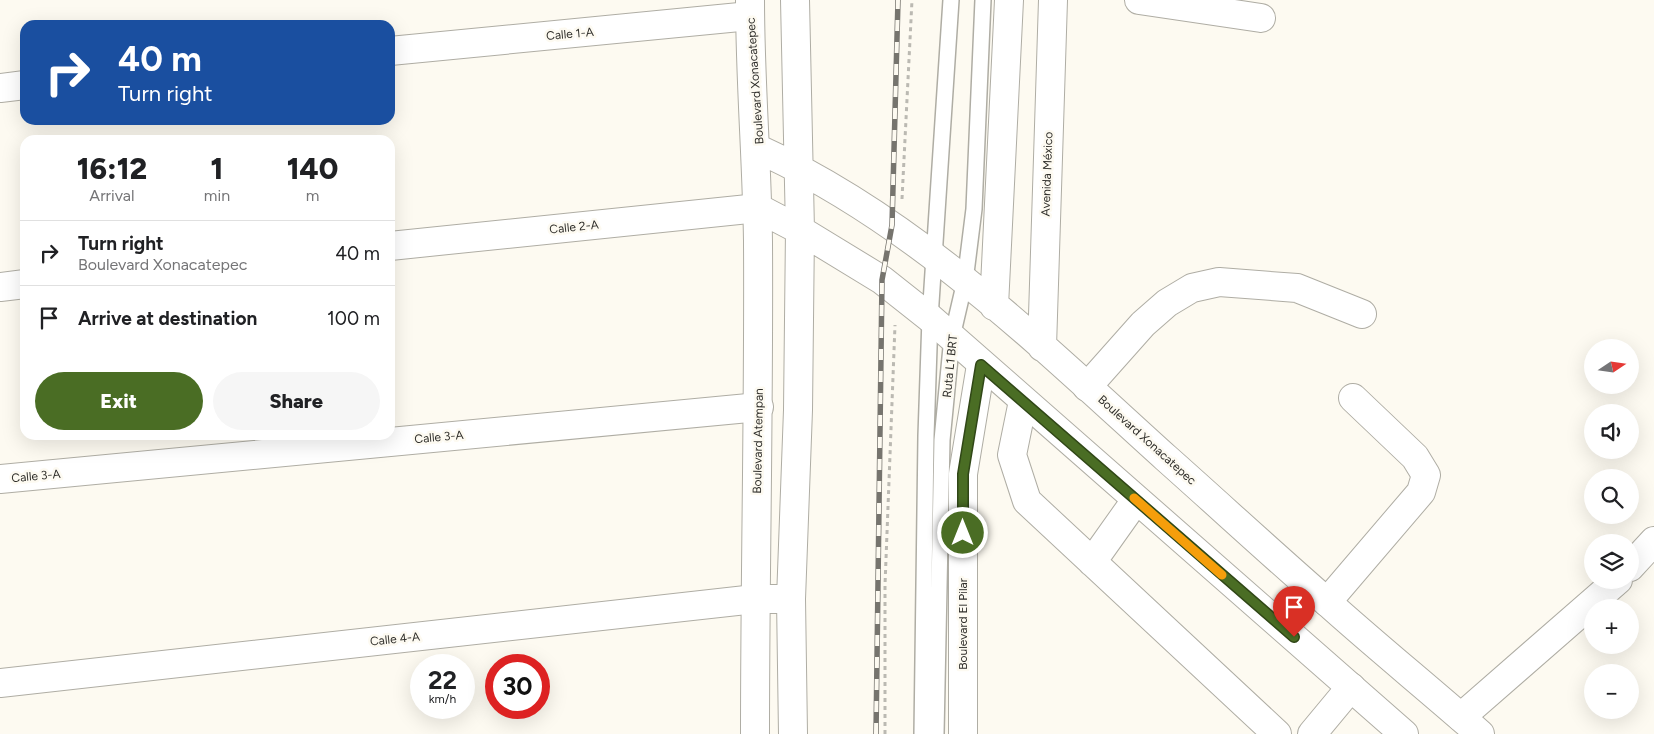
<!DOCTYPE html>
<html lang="en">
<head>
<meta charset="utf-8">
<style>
  :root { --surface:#fff; --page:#f6f6f6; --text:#202124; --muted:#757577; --line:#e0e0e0; --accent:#4a6d24 }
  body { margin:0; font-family:Figtree,sans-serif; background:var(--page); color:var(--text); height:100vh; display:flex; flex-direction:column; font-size:19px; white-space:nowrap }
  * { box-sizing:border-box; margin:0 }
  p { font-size:16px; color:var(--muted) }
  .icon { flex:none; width:28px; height:28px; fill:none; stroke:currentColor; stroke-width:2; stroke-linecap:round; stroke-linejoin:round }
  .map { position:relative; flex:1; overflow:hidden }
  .details { position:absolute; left:20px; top:135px; width:375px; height:305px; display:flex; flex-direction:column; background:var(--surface); border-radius:15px; box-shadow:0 5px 20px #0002 }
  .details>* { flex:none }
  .top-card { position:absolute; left:20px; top:20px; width:375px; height:105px; border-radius:15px; box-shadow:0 5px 20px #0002; background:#1a4fa0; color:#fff; overflow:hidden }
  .needle { width:32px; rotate:77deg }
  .fabs { position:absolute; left:1584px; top:339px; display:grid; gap:10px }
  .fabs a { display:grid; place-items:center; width:55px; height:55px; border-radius:50%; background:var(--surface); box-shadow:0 5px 20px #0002; font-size:25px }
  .speed { position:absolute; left:410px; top:654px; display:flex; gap:10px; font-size:25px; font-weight:700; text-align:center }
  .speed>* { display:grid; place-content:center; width:65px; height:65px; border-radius:50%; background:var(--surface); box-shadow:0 5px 20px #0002; line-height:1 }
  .speed small { font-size:12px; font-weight:400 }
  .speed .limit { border:8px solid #d22; background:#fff; color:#111 }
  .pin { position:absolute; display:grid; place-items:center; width:42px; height:42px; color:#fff; margin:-51px -21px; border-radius:50% 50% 50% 0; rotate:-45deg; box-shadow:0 0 5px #0007 }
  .pin .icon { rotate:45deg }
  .me { position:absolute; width:55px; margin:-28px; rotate:0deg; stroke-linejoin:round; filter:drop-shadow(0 0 4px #0008) }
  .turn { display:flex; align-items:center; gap:18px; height:105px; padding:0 15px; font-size:22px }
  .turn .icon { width:65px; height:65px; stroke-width:2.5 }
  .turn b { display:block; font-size:35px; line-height:42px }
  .eta { display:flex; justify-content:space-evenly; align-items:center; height:85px; text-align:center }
  .eta b { font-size:30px; font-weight:800; line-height:35px }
  .action { display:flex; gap:10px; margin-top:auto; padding:10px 15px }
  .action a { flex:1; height:58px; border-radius:30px; background:var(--accent); color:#fff; font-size:20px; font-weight:800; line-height:58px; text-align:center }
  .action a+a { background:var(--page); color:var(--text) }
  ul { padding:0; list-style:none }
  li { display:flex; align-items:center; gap:15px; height:65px; padding:0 15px; border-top:1px solid var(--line) }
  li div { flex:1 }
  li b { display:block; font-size:19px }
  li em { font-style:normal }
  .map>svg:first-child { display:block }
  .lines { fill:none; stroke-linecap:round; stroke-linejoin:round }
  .lane-casing { stroke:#afada4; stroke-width:18 }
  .street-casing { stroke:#afada4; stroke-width:30 }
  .secondary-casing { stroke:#afada4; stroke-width:30 }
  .path { stroke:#bbb9b2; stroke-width:3; stroke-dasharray:4 4; stroke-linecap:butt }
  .lane { stroke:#fff; stroke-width:15 }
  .street { stroke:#fff; stroke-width:28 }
  .secondary { stroke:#fff; stroke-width:28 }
  .rail-casing { stroke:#76746e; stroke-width:5.5 }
  .rail { stroke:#fdfaf1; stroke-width:4; stroke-dasharray:11; stroke-linecap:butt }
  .route-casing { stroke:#304717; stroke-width:12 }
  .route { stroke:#4a6d24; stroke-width:9 }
  .slow { stroke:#f59e0b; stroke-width:9 }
  .labels { text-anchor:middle; stroke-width:5; stroke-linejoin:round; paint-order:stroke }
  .street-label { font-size:12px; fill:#302f2b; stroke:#fdfaf1 }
</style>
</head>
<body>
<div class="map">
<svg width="1654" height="734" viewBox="0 0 1654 734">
  <rect width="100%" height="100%" fill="#fdfaf1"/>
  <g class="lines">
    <g class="lane-casing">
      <path id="lane" d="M 922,734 L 926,436 L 930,318 L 951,0
        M 936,734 L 942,440 L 952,337 L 965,281 L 974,209 L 983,0"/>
    </g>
    <g class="street-casing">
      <path id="street" d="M 1139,0 L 1261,18
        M 390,51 L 750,16
        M 0,88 L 25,85
        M 390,246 L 758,208
        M 0,287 L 25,284
        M 1087,387 L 1143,324 L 1167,303 L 1192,288 L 1219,282 L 1297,288 L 1362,314
        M 1023,401 L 1012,455 L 1027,501 L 1277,734
        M 0,479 L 759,407
        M 1092,562 L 1136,500
        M 1630,567 L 1654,541
        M 1327,602 L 1421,492 L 1426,475 L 1415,457 L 1353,398
        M 0,683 L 755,599 L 791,599
        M 1461,717 L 1618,580
        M 963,734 L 963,474 L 981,365
        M 1312,734 L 1351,687"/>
    </g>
    <g class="secondary-casing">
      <path id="secondary" d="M 750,0 C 750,81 757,161 758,242 C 759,406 755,570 755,734
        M 756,148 C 913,219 1040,344 1166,458 C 1220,506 1273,555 1327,602 C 1377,647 1429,689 1480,734
        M 758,208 L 800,230 L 882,280 L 930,318 L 1404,734
        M 994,306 L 1009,0
        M 1042,347 L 1053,0
        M 793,734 L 791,599 L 798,410 L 800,230 L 795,0"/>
    </g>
    <path class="path" d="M 902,199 L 912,0
      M 885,734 L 885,585 L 895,325"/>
    <use href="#lane" class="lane"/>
    <use href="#street" class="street"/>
    <use href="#secondary" class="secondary"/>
    <g class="rail-casing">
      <path id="rail" d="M 876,734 L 882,280 L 892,225 L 898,0"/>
    </g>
    <use href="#rail" class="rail"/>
  </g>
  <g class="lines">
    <g class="route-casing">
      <path id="route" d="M 963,533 L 963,474 L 981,365 L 1294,637"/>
    </g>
    <use href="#route" class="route"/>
    <path class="slow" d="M 1134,498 L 1222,575"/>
  </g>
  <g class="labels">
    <g class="street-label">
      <text transform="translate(570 34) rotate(-5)" y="4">Calle 1-A</text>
      <text transform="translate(755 81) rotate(-94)" y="4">Boulevard Xonacatepec</text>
      <text transform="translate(1047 174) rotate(-88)" y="4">Avenida México</text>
      <text transform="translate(574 227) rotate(-6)" y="4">Calle 2-A</text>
      <text transform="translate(950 366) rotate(-84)" y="4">Ruta L1 BRT</text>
      <text transform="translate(439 437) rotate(-5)" y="4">Calle 3-A</text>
      <text transform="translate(1147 440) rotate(42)" y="4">Boulevard Xonacatepec</text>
      <text transform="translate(758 441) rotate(-89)" y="4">Boulevard Atempan</text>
      <text transform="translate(36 476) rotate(-5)" y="4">Calle 3-A</text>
      <text transform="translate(963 624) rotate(-90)" y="4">Boulevard El Pilar</text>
      <text transform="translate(395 639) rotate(-6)" y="4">Calle 4-A</text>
    </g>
  </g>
</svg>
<div class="fabs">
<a><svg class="needle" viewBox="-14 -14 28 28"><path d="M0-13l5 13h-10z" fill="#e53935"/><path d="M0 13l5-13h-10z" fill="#757577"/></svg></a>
<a><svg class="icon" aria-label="sound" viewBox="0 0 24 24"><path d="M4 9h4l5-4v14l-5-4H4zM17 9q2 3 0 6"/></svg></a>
<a><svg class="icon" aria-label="search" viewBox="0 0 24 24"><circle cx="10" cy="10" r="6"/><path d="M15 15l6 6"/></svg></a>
<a><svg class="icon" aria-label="layers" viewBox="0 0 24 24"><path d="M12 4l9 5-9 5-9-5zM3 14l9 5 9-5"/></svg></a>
<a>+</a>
<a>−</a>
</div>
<div class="speed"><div>22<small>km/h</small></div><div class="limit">30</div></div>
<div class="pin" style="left:1294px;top:637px;background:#d93025"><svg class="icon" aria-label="arrive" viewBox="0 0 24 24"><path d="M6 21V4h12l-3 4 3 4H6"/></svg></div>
<svg class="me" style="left:963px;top:533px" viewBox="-20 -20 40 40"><circle r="17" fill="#4a6d24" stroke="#fff" stroke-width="3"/><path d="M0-11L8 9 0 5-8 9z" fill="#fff"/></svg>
<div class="top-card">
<div class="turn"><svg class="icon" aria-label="right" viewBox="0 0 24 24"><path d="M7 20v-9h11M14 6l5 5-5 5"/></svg><div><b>40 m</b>Turn right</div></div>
</div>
<section class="details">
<div class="eta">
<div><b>16:12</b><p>Arrival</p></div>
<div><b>1</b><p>min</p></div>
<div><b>140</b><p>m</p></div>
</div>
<ul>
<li><svg class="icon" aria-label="right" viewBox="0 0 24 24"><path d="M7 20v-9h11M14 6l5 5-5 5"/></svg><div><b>Turn right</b><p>Boulevard Xonacatepec</p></div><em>40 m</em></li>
<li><svg class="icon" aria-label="arrive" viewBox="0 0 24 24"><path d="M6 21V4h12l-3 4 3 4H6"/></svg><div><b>Arrive at destination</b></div><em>100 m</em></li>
</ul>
<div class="action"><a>Exit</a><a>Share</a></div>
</section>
</div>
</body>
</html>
